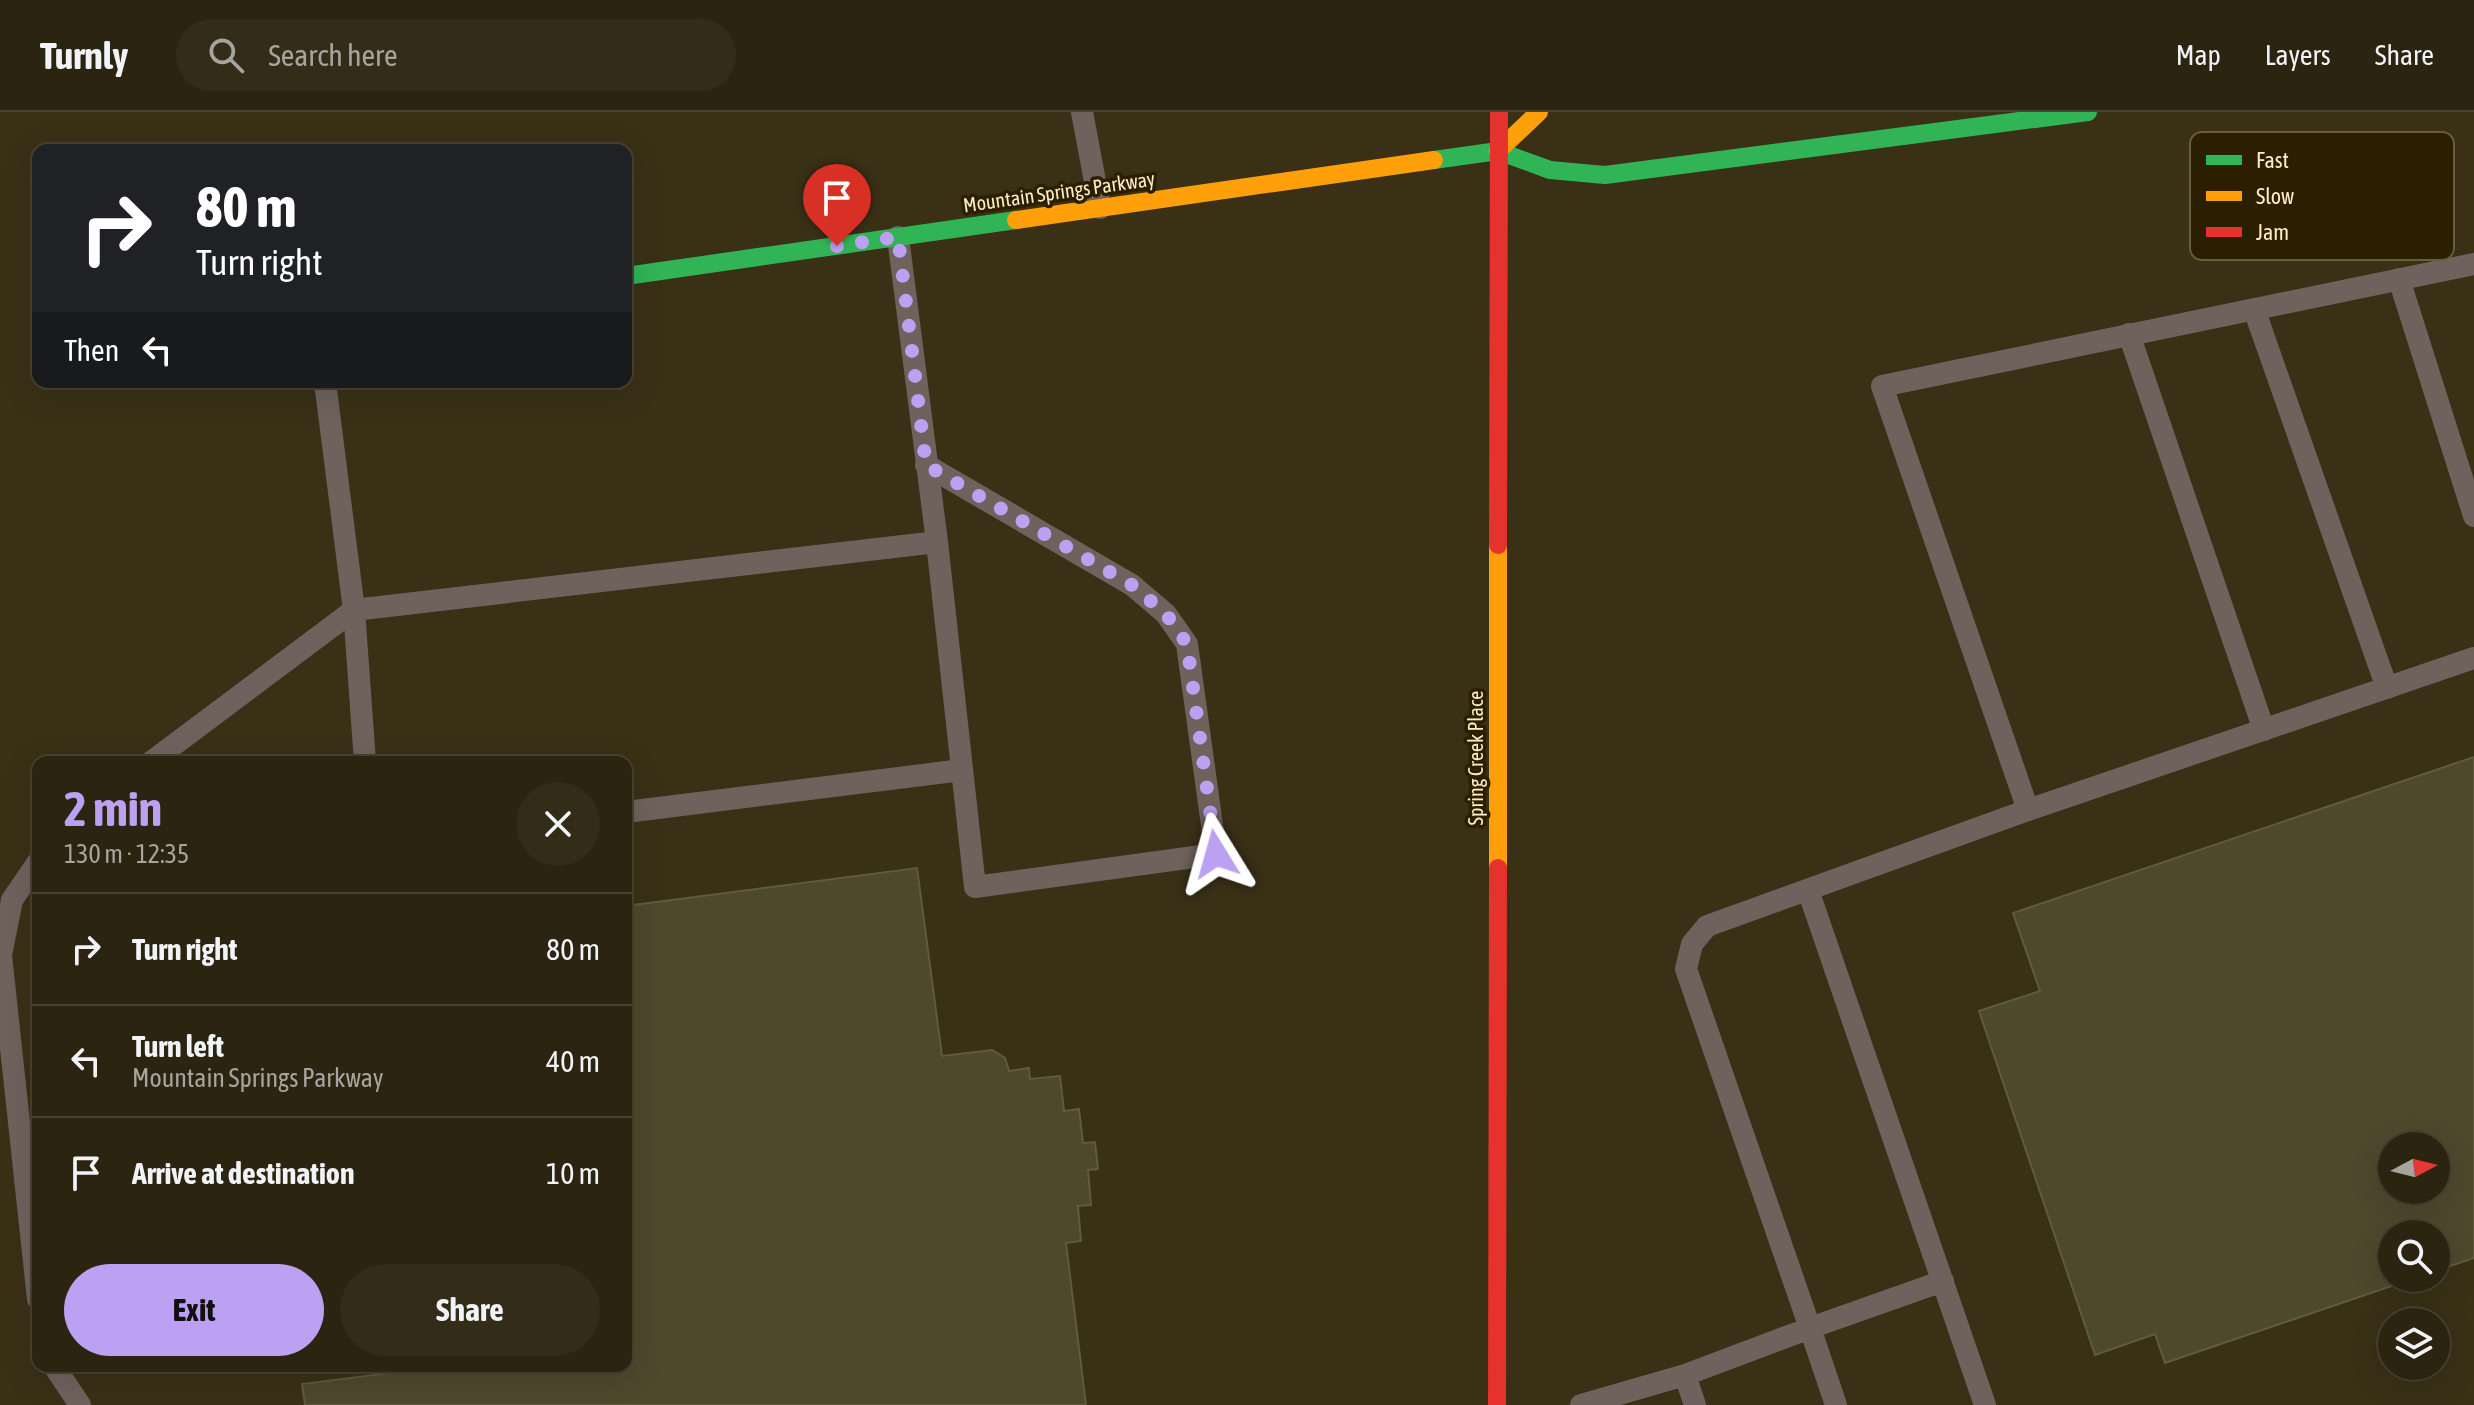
<!DOCTYPE html>
<html lang="en">
<head>
<meta charset="utf-8">
<style>
  :root { --surface:#2b2410; --page:#332c19; --text:#f1f3f6; --muted:#a6a49f; --line:#474130; --accent:#bca0f2 }
  body { margin:0; font-family:"Asap Condensed",sans-serif; background:var(--page); color:var(--text); height:100vh; display:flex; flex-direction:column; font-size:30px; white-space:nowrap }
  * { box-sizing:border-box; margin:0 }
  p { font-size:26px; color:var(--muted) }
  .icon { flex:none; width:44px; height:44px; fill:none; stroke:currentColor; stroke-width:2; stroke-linecap:round; stroke-linejoin:round }
  .map { position:relative; flex:1; overflow:hidden }
  .sheet { position:absolute; left:32px; top:644px; width:600px; height:616px; display:flex; flex-direction:column; background:var(--surface); border-radius:16px; box-shadow:0 8px 32px #0002,0 0 0 2px var(--line) }
  .sheet>* { flex:none }
  .top-card { position:absolute; left:32px; top:32px; width:600px; height:244px; border-radius:16px; box-shadow:0 8px 32px #0002,0 0 0 2px var(--line); background:#202124; color:#fff; overflow:hidden }
  .needle { width:52px; rotate:83deg }
  .fabs { position:absolute; left:2378px; top:1020px; display:grid; gap:16px }
  .fabs a { display:grid; place-items:center; width:72px; height:72px; border-radius:50%; background:var(--surface); box-shadow:0 8px 32px #0002,0 0 0 2px var(--line); font-size:40px }
  .pin { position:absolute; display:grid; place-items:center; width:68px; height:68px; color:#fff; margin:-82px -34px; border-radius:50% 50% 50% 0; rotate:-45deg; box-shadow:0 0 8px #0007 }
  .pin .icon { rotate:45deg }
  .me { position:absolute; width:88px; margin:-44px; rotate:352deg; stroke-linejoin:round; filter:drop-shadow(0 0 6px #0008) }
  .turn { display:flex; align-items:center; gap:28px; height:168px; padding:0 32px; font-size:36px }
  .turn .icon { width:104px; height:104px; stroke-width:2.5 }
  .turn b { display:block; font-size:56px; line-height:68px }
  .then { display:flex; align-items:center; height:76px; padding:0 32px; background:#0003; gap:16px; font-size:30px }
  .round { display:grid; place-items:center; flex:none; width:84px; height:84px; border-radius:42px; background:var(--page) }
  .overview { display:flex; align-items:center; justify-content:space-between; height:136px; padding:0 32px }
  h1 { font-size:48px; font-weight:700; line-height:60px; color:var(--accent) }
  .cta { display:flex; gap:16px; margin-top:auto; padding:16px 32px }
  .cta a { flex:1; height:92px; border-radius:48px; background:var(--accent); color:#111; font-size:32px; font-weight:700; line-height:92px; text-align:center }
  .cta a+a { background:var(--page); color:var(--text) }
  ul { padding:0; list-style:none }
  li { display:flex; align-items:center; gap:24px; height:112px; padding:0 32px; border-top:2px solid var(--line) }
  li div { flex:1 }
  li b { display:block; font-size:30px }
  li em { font-style:normal }
  header { display:flex; align-items:center; gap:48px; box-sizing:border-box; height:112px; padding:0 40px; background:var(--surface); border-bottom:2px solid var(--line) }
  header strong { font-size:38px }
  nav { display:flex; gap:44px; margin-inline-start:auto; font-size:28px }
  .search { width:560px; height:72px; background:var(--page); display:flex; align-items:center; gap:20px; box-sizing:border-box; padding:0 28px; border-radius:44px; color:var(--muted); font-size:30px }
  .map>svg:first-child { display:block }
  .building { fill:#4e482d; stroke:#5f5b3d; stroke-width:2; fill-rule:evenodd }
  .lines { fill:none; stroke-linecap:round; stroke-linejoin:round }
  .lane { stroke:#6f625d; stroke-width:22 }
  .fast { stroke:#30b455; stroke-width:18 }
  .slow { stroke:#ff9f0a; stroke-width:18 }
  .jam { stroke:#e5322d; stroke-width:18 }
  .route { stroke:#bca0f2; stroke-width:14; stroke-dasharray:0 25.2 }
  .labels { text-anchor:middle; stroke-width:7; stroke-linejoin:round; paint-order:stroke }
  .street-label { font-size:20px; fill:#fdedc5; stroke:#2b1f00 }
  .key { fill:#2b1f00; stroke:#6a5d3b; stroke-width:2 }
  .key-label { font-size:22px; fill:#fdedc5 }
</style>
</head>
<body>
<header>
<strong>Turnly</strong>
<div class="search"><svg class="icon" aria-label="search" viewBox="0 0 24 24"><circle cx="10" cy="10" r="6"/><path d="M15 15l6 6"/></svg>Search here</div>
<nav><a>Map</a><a>Layers</a><a>Share</a></nav>
</header>
<div class="map">
<svg width="2474" height="1293" viewBox="0 0 2474 1293">
  <rect width="100%" height="100%" fill="#393016"/>
  <path class="building" d="M 2474,645 L 2474,1146 L 2436,1159 L 2436,1122 L 2392,1122 L 2392,1166 L 2415,1166 L 2165,1251 L 2155,1222 L 2095,1243 L 1979,899 L 2040,879 L 2013,801 ZM 2392,1034 L 2436,1034 L 2436,1078 L 2392,1078 Z
    M 917,756 L 942,944 L 992,938 L 1005,946 L 1009,959 L 1029,956 L 1030,967 L 1060,964 L 1064,999 L 1079,997 L 1083,1031 L 1095,1030 L 1098,1057 L 1088,1058 L 1091,1093 L 1078,1094 L 1081,1129 L 1066,1131 L 1086,1293 L 305,1293 L 302,1272 L 445,1254 L 626,1254 L 626,794 Z"/>
  <g class="lines">
    <path class="lane" d="M 1082,0 L 1100,96
      M 2474,152 L 1882,274 L 2028,698 L 2474,546
      M 2399,167 L 2474,404
      M 2254,197 L 2387,576
      M 2129,222 L 2264,618
      M 325,270 L 354,498 L 937,430 L 898,125
      M 926,353 L 1132,473 L 1166,502 L 1187,532 L 1216,742 L 975,775 L 937,430
      M 354,498 L 365,650
      M 151,650 L 354,498
      M 626,700 L 962,658
      M 38,750 L 12,788 L 1,843 L 38,1187
      M 1808,778 L 1985,1293
      M 54,1254 L 80,1293
      M 1685,1263 L 1695,1293
      M 1581,1293 L 1685,1263 L 1810,1216 L 1686,857 L 1692,832 L 1707,814 L 2028,698
      M 1836,1293 L 1810,1216 L 1943,1169"/>
    <path class="fast" d="M 1434,48 L 1498,39 L 1550,58 L 1605,63 L 2088,0
      M 626,164 L 1016,108"/>
    <path class="slow" d="M 1498,39 L 1539,0
      M 1016,108 L 1434,48
      M 1498,756 L 1498,433"/>
    <path class="jam" d="M 1498,433 L 1499,0
      M 1497,1293 L 1498,756"/>
  </g>
  <g class="lines">
    <path class="route" d="M 837,134 L 898,125 L 926,353 L 1132,473 L 1166,502 L 1187,532 L 1216,742"/>
  </g>
  <g class="labels">
    <g class="street-label">
      <text transform="translate(1059 80) rotate(-8)" y="7">Mountain Springs Parkway</text>
      <text transform="translate(1476 646) rotate(-90)" y="7">Spring Creek Place</text>
    </g>
  </g>
  <rect x="2190" y="20" width="264" height="128" rx="12" class="key"/>
  <rect x="2206" y="43" width="36" height="10" fill="#30b455"/>
  <rect x="2206" y="79" width="36" height="10" fill="#ff9f0a"/>
  <rect x="2206" y="115" width="36" height="10" fill="#e5322d"/>
  <g class="key-label">
    <text x="2256" y="56">Fast</text>
    <text x="2256" y="92">Slow</text>
    <text x="2256" y="128">Jam</text>
  </g>
</svg>
<div class="fabs">
<a><svg class="needle" viewBox="-14 -14 28 28"><path d="M0-13l5 13h-10z" fill="#e53935"/><path d="M0 13l5-13h-10z" fill="#a6a49f"/></svg></a>
<a><svg class="icon" aria-label="search" viewBox="0 0 24 24"><circle cx="10" cy="10" r="6"/><path d="M15 15l6 6"/></svg></a>
<a><svg class="icon" aria-label="layers" viewBox="0 0 24 24"><path d="M12 4l9 5-9 5-9-5zM3 14l9 5 9-5"/></svg></a>
</div>
<div class="pin" style="left:837px;top:134px;background:#d93025"><svg class="icon" aria-label="arrive" viewBox="0 0 24 24"><path d="M6 21V4h12l-3 4 3 4H6"/></svg></div>
<svg class="me" style="left:1216px;top:742px" viewBox="-20 -20 40 40"><path d="M0-17L14 15 0 8-14 15z" fill="#bca0f2" stroke="#fff" stroke-width="4"/></svg>
<div class="top-card">
<div class="turn"><svg class="icon" aria-label="right" viewBox="0 0 24 24"><path d="M7 20v-9h11M14 6l5 5-5 5"/></svg><div><b>80 m</b>Turn right</div></div>
<div class="then">Then<svg class="icon" aria-label="left" viewBox="0 0 24 24"><path d="M17 20v-9H6M10 6l-5 5 5 5"/></svg></div>
</div>
<section class="sheet">
<div class="overview"><div><h1>2 min</h1><p>130 m · 12:35</p></div><a class="round"><svg class="icon" aria-label="close" viewBox="0 0 24 24"><path d="M6 6l12 12M18 6L6 18"/></svg></a></div>
<ul>
<li><svg class="icon" aria-label="right" viewBox="0 0 24 24"><path d="M7 20v-9h11M14 6l5 5-5 5"/></svg><div><b>Turn right</b></div><em>80 m</em></li>
<li><svg class="icon" aria-label="left" viewBox="0 0 24 24"><path d="M17 20v-9H6M10 6l-5 5 5 5"/></svg><div><b>Turn left</b><p>Mountain Springs Parkway</p></div><em>40 m</em></li>
<li><svg class="icon" aria-label="arrive" viewBox="0 0 24 24"><path d="M6 21V4h12l-3 4 3 4H6"/></svg><div><b>Arrive at destination</b></div><em>10 m</em></li>
</ul>
<div class="cta"><a>Exit</a><a>Share</a></div>
</section>
</div>
</body>
</html>
